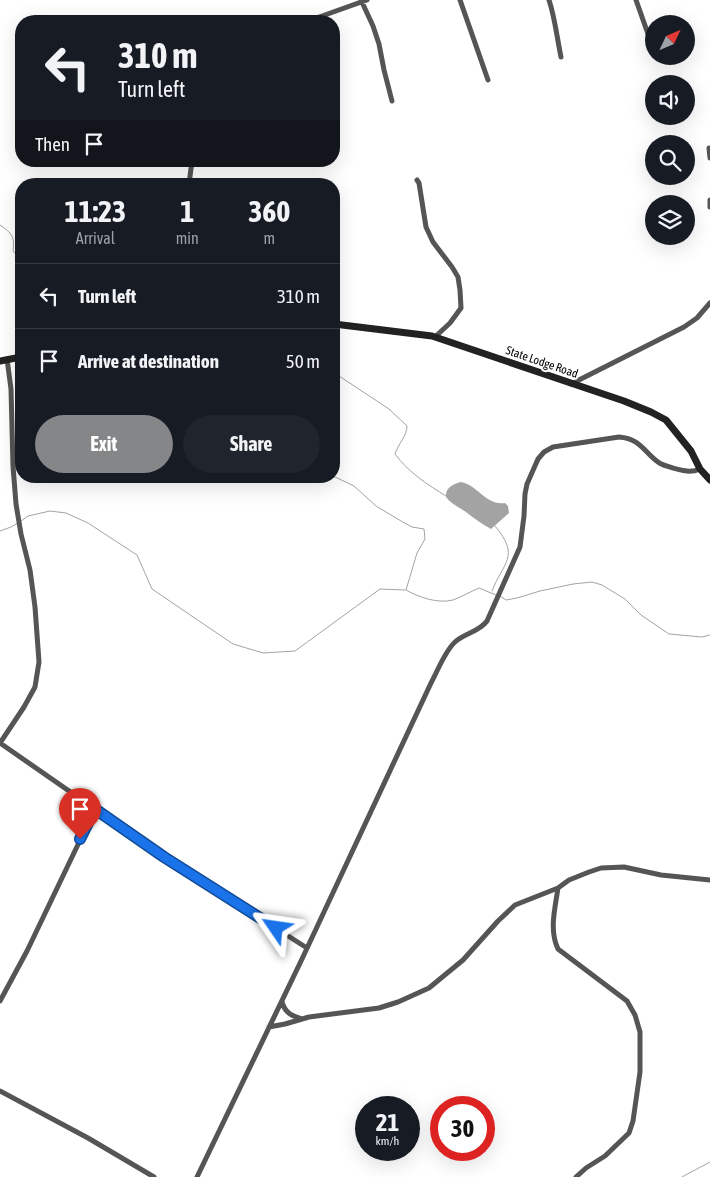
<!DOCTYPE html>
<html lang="en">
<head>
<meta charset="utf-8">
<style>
  :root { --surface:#171b24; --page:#20242c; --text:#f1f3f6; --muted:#9ea1a6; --line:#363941; --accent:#858687 }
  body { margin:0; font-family:"Asap Condensed",sans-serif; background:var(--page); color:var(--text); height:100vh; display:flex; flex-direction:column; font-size:19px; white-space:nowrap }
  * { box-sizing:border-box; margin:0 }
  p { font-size:16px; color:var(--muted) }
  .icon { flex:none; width:28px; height:28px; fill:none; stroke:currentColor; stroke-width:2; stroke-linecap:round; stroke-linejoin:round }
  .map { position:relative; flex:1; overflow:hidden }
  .sheet { position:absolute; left:15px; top:178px; width:325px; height:305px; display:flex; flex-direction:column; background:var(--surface); border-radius:20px; box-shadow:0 5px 20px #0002 }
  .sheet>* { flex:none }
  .hud { position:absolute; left:15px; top:15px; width:325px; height:152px; border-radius:20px; box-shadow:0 5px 20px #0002; background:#171b24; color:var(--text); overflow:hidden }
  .needle { width:32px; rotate:46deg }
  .tools { position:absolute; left:645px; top:15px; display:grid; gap:10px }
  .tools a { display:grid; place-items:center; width:50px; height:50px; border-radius:50%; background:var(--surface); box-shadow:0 5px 20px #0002; font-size:25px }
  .speed { position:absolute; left:355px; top:1096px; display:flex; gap:10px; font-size:25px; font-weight:700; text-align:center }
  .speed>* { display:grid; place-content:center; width:65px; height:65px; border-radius:50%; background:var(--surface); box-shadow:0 5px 20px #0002; line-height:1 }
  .speed small { font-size:12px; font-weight:400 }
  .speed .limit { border:8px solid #d22; background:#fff; color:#111 }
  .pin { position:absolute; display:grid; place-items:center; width:42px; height:42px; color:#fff; margin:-51px -21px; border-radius:50% 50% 50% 0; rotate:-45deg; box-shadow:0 0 5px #0007 }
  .pin .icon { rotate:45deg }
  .me { position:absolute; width:55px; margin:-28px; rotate:302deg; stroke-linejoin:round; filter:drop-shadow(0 0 4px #0008) }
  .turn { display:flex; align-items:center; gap:18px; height:105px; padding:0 20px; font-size:22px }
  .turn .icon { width:65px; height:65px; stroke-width:2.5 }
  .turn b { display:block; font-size:35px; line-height:42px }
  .then { display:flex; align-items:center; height:48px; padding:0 20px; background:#0003; gap:10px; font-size:19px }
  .eta { display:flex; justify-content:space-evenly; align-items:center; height:85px; text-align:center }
  .eta b { font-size:30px; font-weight:700; line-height:35px }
  .primary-button { display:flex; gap:10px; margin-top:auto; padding:10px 20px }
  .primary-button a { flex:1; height:58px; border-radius:30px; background:var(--accent); color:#fff; font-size:20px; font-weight:700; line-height:58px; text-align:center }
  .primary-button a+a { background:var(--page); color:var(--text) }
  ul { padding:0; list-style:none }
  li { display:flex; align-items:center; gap:15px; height:65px; padding:0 20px; border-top:1px solid var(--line) }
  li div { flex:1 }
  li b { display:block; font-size:19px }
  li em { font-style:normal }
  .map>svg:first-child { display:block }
  .water { fill:#a3a3a3 }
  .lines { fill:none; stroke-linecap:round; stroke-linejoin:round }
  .stream { stroke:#a3a3a3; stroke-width:1 }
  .street { stroke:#555; stroke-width:5 }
  .secondary { stroke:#222; stroke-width:7 }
  .route-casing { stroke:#114b97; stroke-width:12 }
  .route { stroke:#1a73e8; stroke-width:9 }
  .labels { text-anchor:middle; stroke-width:4; stroke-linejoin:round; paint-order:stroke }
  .street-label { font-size:12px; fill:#000; stroke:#fff }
</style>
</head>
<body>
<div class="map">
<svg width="710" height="1177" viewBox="0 0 710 1177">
  <rect width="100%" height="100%" fill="#fff"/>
  <path class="water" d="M 461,482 C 478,485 486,506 505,503 L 508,506 L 509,513 L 491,529 C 482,524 475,519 466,512 C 459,507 451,504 446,497 C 445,488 453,484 461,482 Z"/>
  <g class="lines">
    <path class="stream" d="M 0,225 C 12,233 15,237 13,251 L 21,260
      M 336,374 L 389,409 L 407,426 C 407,436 398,444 395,454 C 408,472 428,485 446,496
      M 333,476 L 354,486 L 376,506 L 401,521 L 412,527 L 424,529 L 425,539 L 417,553 L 406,590 C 418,597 438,604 453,600 C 461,597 470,592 479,588 L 496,595
      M 21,521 L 28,516 L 50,511 L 66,513 L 88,523 L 137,555 L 152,589 L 233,644 L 263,653 L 295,651 L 380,589 L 405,590
      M 0,531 L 11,527 L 18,523
      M 492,591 C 503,562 521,557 495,526
      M 500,596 L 506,600 L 517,598 L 540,591 L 573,584 L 592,582 L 602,585 L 625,599 L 641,615 L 669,634 L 702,637 L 710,635
      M 682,1177 L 710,1162"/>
    <path class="street" d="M 361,0 L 373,26 L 379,44 L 384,70 L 392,101
      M 460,0 L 488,80
      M 549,0 C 555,18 557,38 561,57
      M 636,0 L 654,51
      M 308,21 L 367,0
      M 709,148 L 710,158
      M 417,180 L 419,183 L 426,227 L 433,242 L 452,267 L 458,277 L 460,290 L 461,308 L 450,323 L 435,337
      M 189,184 L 192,161
      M 710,200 L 710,207
      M 571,384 L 684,327 L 697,318 L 710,303
      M 0,743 L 24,707 L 35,687 L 39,662 L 35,607 L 30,570 L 21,534 L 16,504 L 13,466 L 11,389 L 7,359
      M 0,743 L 164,857 L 307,948
      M 558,888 C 555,909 549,930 558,949 L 627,1001 L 635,1015 L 640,1032 L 640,1072 L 633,1121 L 629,1133 L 605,1156 L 586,1168 L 576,1177
      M 0,1001 L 27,951 L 95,809
      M 282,1002 C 285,1013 292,1016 302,1019
      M 269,1027 L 285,1024 L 309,1017 L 379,1008 L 398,1002 L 429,988 L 463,960 L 498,921 L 515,905 L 558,888 L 569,880 L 589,872 L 601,868 L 624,867 L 661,875 L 710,880
      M 0,1091 L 88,1138 L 154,1177
      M 197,1177 L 302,959 L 431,683 C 438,670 445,651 455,642 C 465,633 479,632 487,621 L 520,547 L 524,516 L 525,494 L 527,484 L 538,459 L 544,452 L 553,447 L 619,437 C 641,439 643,451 658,462 C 663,466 685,472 692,471 C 695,471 697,470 700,469"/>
    <path class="secondary" d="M 334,324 L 432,336 L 624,401 L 651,412 L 666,420 L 691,451 L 700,469 L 710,480
      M 0,361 L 21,357"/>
  </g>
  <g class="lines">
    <g class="route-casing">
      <path id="route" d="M 80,839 L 95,809 L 164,857 L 276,928"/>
    </g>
    <use href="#route" class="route"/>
  </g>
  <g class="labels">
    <g class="street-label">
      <text transform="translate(542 362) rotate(19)" y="4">State Lodge Road</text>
    </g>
  </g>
</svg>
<div class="tools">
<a><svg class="needle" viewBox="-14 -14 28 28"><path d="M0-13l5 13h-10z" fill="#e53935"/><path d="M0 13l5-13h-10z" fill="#9ea1a6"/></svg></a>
<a><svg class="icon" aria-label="sound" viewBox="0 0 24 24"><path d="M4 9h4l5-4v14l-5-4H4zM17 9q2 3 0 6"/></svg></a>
<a><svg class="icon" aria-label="search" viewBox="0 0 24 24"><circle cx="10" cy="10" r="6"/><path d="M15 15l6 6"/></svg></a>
<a><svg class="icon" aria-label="layers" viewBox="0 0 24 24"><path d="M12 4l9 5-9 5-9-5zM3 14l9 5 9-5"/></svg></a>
</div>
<div class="speed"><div>21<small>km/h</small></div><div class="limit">30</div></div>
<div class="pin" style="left:80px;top:839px;background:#d93025"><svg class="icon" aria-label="arrive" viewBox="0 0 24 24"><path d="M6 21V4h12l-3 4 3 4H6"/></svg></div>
<svg class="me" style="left:276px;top:928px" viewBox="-20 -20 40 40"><path d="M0-17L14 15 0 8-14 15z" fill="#1a73e8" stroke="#fff" stroke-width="4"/></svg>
<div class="hud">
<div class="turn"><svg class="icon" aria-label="left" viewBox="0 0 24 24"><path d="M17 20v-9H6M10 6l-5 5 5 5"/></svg><div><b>310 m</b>Turn left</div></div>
<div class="then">Then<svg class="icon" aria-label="arrive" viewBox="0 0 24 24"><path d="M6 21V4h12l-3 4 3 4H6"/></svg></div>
</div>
<section class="sheet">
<div class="eta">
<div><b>11:23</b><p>Arrival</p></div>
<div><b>1</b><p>min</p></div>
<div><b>360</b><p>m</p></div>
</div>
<ul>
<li><svg class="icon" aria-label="left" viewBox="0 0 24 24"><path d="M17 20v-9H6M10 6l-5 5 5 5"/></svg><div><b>Turn left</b></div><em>310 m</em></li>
<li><svg class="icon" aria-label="arrive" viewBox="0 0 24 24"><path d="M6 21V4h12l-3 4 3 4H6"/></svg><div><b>Arrive at destination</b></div><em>50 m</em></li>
</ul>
<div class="primary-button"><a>Exit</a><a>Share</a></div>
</section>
</div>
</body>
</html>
